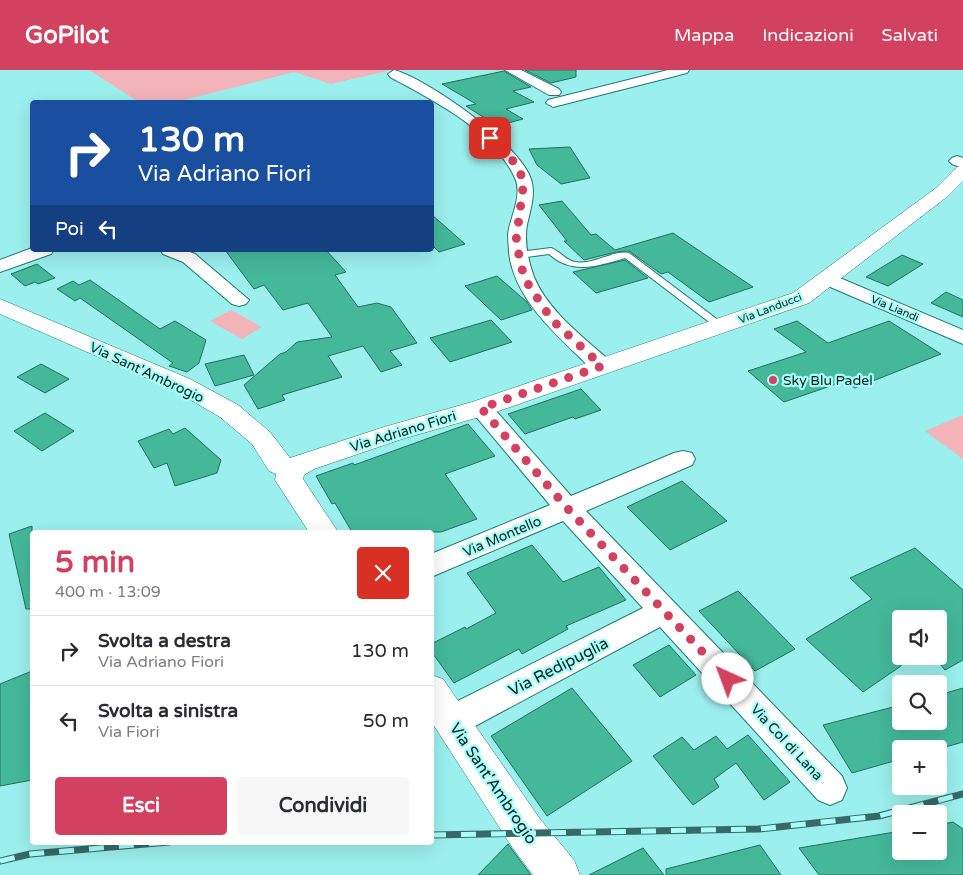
<!DOCTYPE html>
<html lang="it">
<head>
<meta charset="utf-8">
<style>
  :root { --surface:#fff; --page:#f7f7f7; --text:#2b2b33; --muted:#7c7c81; --line:#e1e1e2; --accent:#d24260 }
  body { margin:0; font-family:"Varela Round",sans-serif; background:var(--page); color:var(--text); height:100vh; display:flex; flex-direction:column; font-size:19px; white-space:nowrap }
  * { box-sizing:border-box; margin:0 }
  p { font-size:16px; color:var(--muted) }
  .icon { flex:none; width:28px; height:28px; fill:none; stroke:currentColor; stroke-width:2; stroke-linecap:round; stroke-linejoin:round }
  .map { position:relative; flex:1; overflow:hidden }
  .drawer { position:absolute; left:30px; top:460px; width:404px; height:315px; display:flex; flex-direction:column; background:var(--surface); border-radius:5px; box-shadow:0 5px 20px #0002 }
  .drawer>* { flex:none }
  .banner { position:absolute; left:30px; top:30px; width:404px; height:152px; border-radius:5px; box-shadow:0 5px 20px #0002; background:#1a4fa0; color:#fff; overflow:hidden }
  .buttons { position:absolute; left:892px; top:540px; display:grid; gap:10px }
  .buttons a { display:grid; place-items:center; width:55px; height:55px; border-radius:5px; background:var(--surface); box-shadow:0 5px 20px #0002; font-size:25px }
  .pin { position:absolute; display:grid; place-items:center; width:42px; height:42px; color:#fff; margin:-21px; border-radius:10px; box-shadow:0 2px 8px #0006 }
  .me { position:absolute; width:55px; margin:-28px; rotate:317deg; stroke-linejoin:round; filter:drop-shadow(0 0 4px #0008) }
  .turn { display:flex; align-items:center; gap:18px; height:105px; padding:0 25px; font-size:22px }
  .turn .icon { width:65px; height:65px; stroke-width:2.5 }
  .turn b { display:block; font-size:35px; line-height:42px }
  .then { display:flex; align-items:center; height:48px; padding:0 25px; background:#0003; gap:10px; font-size:19px }
  .round { display:grid; place-items:center; flex:none; width:52px; height:52px; border-radius:5px; background:var(--page) }
  .summary { display:flex; align-items:center; justify-content:space-between; height:85px; padding:0 25px }
  h1 { font-size:30px; font-weight:800; line-height:38px; color:var(--accent) }
  .button { display:flex; gap:10px; margin-top:auto; padding:10px 25px }
  .button a { flex:1; height:58px; border-radius:5px; background:var(--accent); color:#fff; font-size:20px; font-weight:800; line-height:58px; text-align:center }
  .button a+a { background:var(--page); color:var(--text) }
  ul { padding:0; list-style:none }
  li { display:flex; align-items:center; gap:15px; height:70px; padding:0 25px; border-top:1px solid var(--line) }
  li div { flex:1 }
  li b { display:block; font-size:19px }
  li em { font-style:normal }
  header { display:flex; align-items:center; gap:30px; box-sizing:border-box; height:70px; padding:0 25px; background:var(--accent); color:#fff }
  header strong { font-size:24px }
  nav { display:flex; gap:28px; margin-inline-start:auto; font-size:18px }
  .map>svg:first-child { display:block }
  .green { fill:#f2b3b9 }
  .building { fill:#45b89a; stroke:#22705c }
  .lines { fill:none; stroke-linecap:round; stroke-linejoin:round }
  .lane-casing { stroke:#1e7a77; stroke-width:2 }
  .street-casing { stroke:#1e7a77; stroke-width:2 }
  .secondary-casing { stroke:#1e7a77; stroke-width:1 }
  .lane { fill:#fff; fill-rule:evenodd }
  .street { fill:#fff; fill-rule:evenodd }
  .secondary { fill:#fff; fill-rule:evenodd }
  .rail-casing { stroke:#366967; stroke-width:7 }
  .rail { stroke:#a9fdf9; stroke-width:5; stroke-dasharray:15; stroke-linecap:butt }
  .route { stroke:#d24260; stroke-width:9; stroke-dasharray:0 16.2 }
  .poi-dot { fill:#d24260; stroke:#a9fdf9; stroke-width:2 }
  .labels { text-anchor:middle; stroke-width:4.5; stroke-linejoin:round; paint-order:stroke }
  .far-street-label { font-size:11px; fill:#002221; stroke:#a9fdf9 }
  .street-label { font-size:14px; fill:#002221; stroke:#a9fdf9 }
  .poi-label { font-size:14px; fill:#002221; stroke:#a9fdf9; text-anchor:start }
  .near-street-label { font-size:16px; fill:#002221; stroke:#a9fdf9 }
</style>
</head>
<body>
<header>
<strong>GoPilot</strong>
<nav><a>Mappa</a><a>Indicazioni</a><a>Salvati</a></nav>
</header>
<div class="map">
<svg width="963" height="805" viewBox="0 0 963 805">
  <rect width="100%" height="100%" fill="#9befec"/>
  <path class="green" d="M 89,0 L 391,0 L 331,14 L 294,2 L 176,32 L 139,32 Z
    M 231,240 L 262,257 L 242,269 L 210,251 Z
    M 963,345 L 963,389 L 925,361 Z"/>
  <path class="building" d="M 525,0 L 576,0 L 576,7 L 551,13 Z
    M 504,1 L 531,17 L 513,21 L 534,32 L 506,39 L 523,49 L 497,56 L 466,36 L 476,34 L 442,14 Z
    M 570,77 L 590,108 L 561,114 L 537,95 L 529,79 Z
    M 562,131 L 591,165 L 596,164 L 615,180 L 673,163 L 753,217 L 709,232 L 668,202 L 661,204 L 629,181 L 616,182 L 584,190 L 564,171 L 567,171 L 539,135 Z
    M 431,144 L 465,174 L 439,182 L 431,174 Z
    M 225,180 L 326,180 L 346,202 L 335,205 L 358,237 L 377,233 L 391,237 L 417,273 L 390,281 L 402,295 L 381,302 L 363,276 L 328,286 L 342,307 L 282,325 L 285,330 L 258,339 L 244,315 L 280,284 L 286,282 L 297,272 L 332,267 L 308,233 L 283,240 L 264,215 L 254,219 Z
    M 902,185 L 923,194 L 888,216 L 866,207 Z
    M 625,190 L 648,208 L 596,223 L 573,202 Z
    M 37,194 L 55,208 L 38,214 L 35,212 L 25,216 L 11,204 Z
    M 497,206 L 527,232 L 532,240 L 501,250 L 465,216 Z
    M 90,210 L 160,259 L 175,251 L 206,270 L 199,293 L 187,302 L 169,296 L 173,293 L 80,228 L 75,231 L 57,219 L 73,211 L 79,215 Z
    M 946,222 L 963,230 L 963,247 L 931,233 Z
    M 491,250 L 512,272 L 450,292 L 430,268 Z
    M 797,251 L 828,273 L 889,251 L 941,284 L 855,318 L 845,311 L 784,332 L 748,301 L 806,282 L 774,259 Z
    M 244,285 L 254,305 L 215,316 L 205,294 Z
    M 41,294 L 69,309 L 45,323 L 17,307 Z
    M 581,319 L 601,340 L 575,349 L 573,347 L 525,364 L 508,344 Z
    M 45,343 L 74,361 L 42,381 L 14,361 Z
    M 468,354 L 495,386 L 445,404 L 477,449 L 441,462 L 352,462 L 335,433 L 332,434 L 316,406 L 353,393 L 354,395 Z
    M 185,358 L 221,390 L 217,403 L 175,416 L 167,393 L 154,398 L 138,371 L 169,359 L 173,364 Z
    M 682,411 L 727,451 L 670,480 L 627,437 Z
    M 32,456 L 32,539 L 26,539 L 9,464 Z
    M 532,475 L 563,512 L 599,497 L 626,530 L 566,556 L 568,559 L 522,584 L 519,579 L 454,613 L 431,581 L 431,574 L 465,557 L 466,559 L 496,543 L 467,503 Z
    M 915,478 L 963,520 L 963,590 L 945,600 L 939,593 L 939,549 L 901,549 L 901,596 L 863,622 L 806,569 L 872,529 L 850,508 Z
    M 738,521 L 795,579 L 755,601 L 699,541 Z
    M 669,575 L 696,605 L 660,627 L 633,595 Z
    M 32,601 L 32,710 L 0,716 L 0,614 Z
    M 572,618 L 632,691 L 547,746 L 491,666 Z
    M 963,618 L 963,672 L 938,679 L 901,679 L 901,689 L 852,703 L 823,655 L 901,635 L 901,651 L 939,651 L 939,625 Z
    M 748,665 L 790,712 L 764,730 L 736,693 L 714,709 L 719,717 L 693,735 L 653,686 L 682,667 L 694,680 L 716,666 L 727,679 Z
    M 953,752 L 963,759 L 963,805 L 819,805 L 799,778 L 901,761 L 901,781 L 939,781 L 939,755 Z
    M 508,774 L 531,805 L 478,805 Z
    M 760,775 L 781,805 L 666,805 L 666,799 Z
    M 643,778 L 664,805 L 589,805 Z"/>
  <g class="lines">
    <g class="lane-casing">
      <path id="lane" d="M 551,178 C 560,181 565,190 575,192 C 594,195 613,180 629,183 L 726,256 L 725,258 L 717,258 L 625,188 C 598,196 572,205 549,184 L 519,188 L 514,185 L 519,182 Z"/>
    </g>
    <g class="street-casing">
      <path id="street" d="M 394,0 C 428,9 526,78 532,113 C 535,127 530,141 527,155 C 524,172 528,190 534,207 C 548,241 583,267 610,291 L 613,296 L 610,301 C 605,302 600,303 595,301 C 588,297 581,288 575,283 C 547,256 514,224 509,183 C 509,177 508,171 508,164 C 510,148 523,125 515,108 C 492,59 434,31 390,7 L 388,4 Z
        M 505,0 L 521,0 L 559,19 L 561,22 L 559,25 L 549,25 Z
        M 668,0 L 689,0 L 687,3 L 553,37 L 546,33 L 548,30 Z
        M 957,86 L 963,88 L 963,98 L 952,94 L 949,91 L 952,88 Z
        M 32,178 L 32,180 L 54,180 L 51,184 L 0,202 L 0,190 Z
        M 160,180 L 185,180 L 195,184 L 249,230 L 246,234 L 239,236 L 232,234 L 183,192 L 163,184 Z
        M 828,203 L 963,260 L 963,274 L 821,213 L 819,209 L 821,205 Z
        M 481,331 L 489,333 L 571,426 L 674,383 L 683,381 L 692,383 L 695,389 L 692,395 L 586,441 L 842,706 L 847,718 L 842,730 L 830,735 L 818,730 L 660,557 L 464,662 L 452,666 L 440,662 L 436,651 L 440,640 L 643,538 L 563,451 L 431,507 L 431,484 L 550,435 L 473,343 L 470,338 L 473,333 Z"/>
    </g>
    <g class="secondary-casing">
      <path id="secondary" d="M 963,96 L 963,111 L 948,126 L 809,233 L 490,344 L 402,369 L 314,399 L 304,405 L 303,409 L 338,462 L 309,462 L 275,410 L 276,404 L 269,401 L 252,374 L 220,347 L 172,319 L 0,244 L 0,229 L 190,309 L 238,335 L 270,362 L 290,388 L 384,357 L 472,332 L 793,223 L 936,118 L 957,97 Z
        M 431,605 L 443,609 L 540,749 L 574,790 L 580,805 L 533,805 L 512,777 L 431,651 Z"/>
    </g>
    <use href="#lane" class="lane"/>
    <use href="#street" class="street"/>
    <use href="#secondary" class="secondary"/>
    <g class="rail-casing">
      <path id="rail" d="M 431,765 L 759,759 L 879,746 L 963,724
        M 0,791 L 30,784 L 169,772"/>
    </g>
    <use href="#rail" class="rail"/>
  </g>
  <g class="lines">
    <path class="route" d="M 490,68 L 510,86 L 524,110 L 516,171 L 524,208 L 552,250 L 602,296 L 481,338 L 567,438 L 728,609"/>
  </g>
  <circle class="poi-dot" cx="773" cy="310" r="5"/>
  <g class="labels">
    <g class="far-street-label">
      <text transform="translate(770 238) rotate(-21)" y="4">Via Landucci</text>
      <text transform="translate(895 238) rotate(23)" y="4">Via Liandi</text>
    </g>
    <g class="street-label">
      <text transform="translate(147 302) rotate(25)" y="5">Via Sant'Ambrogio</text>
      <text transform="translate(403 361) rotate(-17)" y="5">Via Adriano Fiori</text>
      <text transform="translate(502 466) rotate(-23)" y="5">Via Montello</text>
      <text transform="translate(787 672) rotate(47)" y="5">Via Col di Lana</text>
    </g>
    <g class="poi-label">
      <text x="783" y="315">Sky Blu Padel</text>
    </g>
    <g class="near-street-label">
      <text transform="translate(558 596) rotate(-27)" y="6">Via Redipuglia</text>
      <text transform="translate(494 713) rotate(56)" y="6">Via Sant'Ambrogio</text>
    </g>
  </g>
</svg>
<div class="buttons">
<a><svg class="icon" aria-label="sound" viewBox="0 0 24 24"><path d="M4 9h4l5-4v14l-5-4H4zM17 9q2 3 0 6"/></svg></a>
<a><svg class="icon" aria-label="search" viewBox="0 0 24 24"><circle cx="10" cy="10" r="6"/><path d="M15 15l6 6"/></svg></a>
<a>+</a>
<a>−</a>
</div>
<div class="pin" style="left:490px;top:68px;background:#d93025"><svg class="icon" aria-label="arrive" viewBox="0 0 24 24"><path d="M6 21V4h12l-3 4 3 4H6"/></svg></div>
<svg class="me" style="left:728px;top:609px" viewBox="-20 -20 40 40"><circle r="19" fill="#fff"/><path d="M0-13L10 11 0 6-10 11z" fill="#d24260"/></svg>
<div class="banner">
<div class="turn"><svg class="icon" aria-label="right" viewBox="0 0 24 24"><path d="M7 20v-9h11M14 6l5 5-5 5"/></svg><div><b>130 m</b>Via Adriano Fiori</div></div>
<div class="then">Poi<svg class="icon" aria-label="left" viewBox="0 0 24 24"><path d="M17 20v-9H6M10 6l-5 5 5 5"/></svg></div>
</div>
<section class="drawer">
<div class="summary"><div><h1>5 min</h1><p>400 m · 13:09</p></div><a class="round" style="background:#d93025;color:#fff"><svg class="icon" aria-label="close" viewBox="0 0 24 24"><path d="M6 6l12 12M18 6L6 18"/></svg></a></div>
<ul>
<li><svg class="icon" aria-label="right" viewBox="0 0 24 24"><path d="M7 20v-9h11M14 6l5 5-5 5"/></svg><div><b>Svolta a destra</b><p>Via Adriano Fiori</p></div><em>130 m</em></li>
<li><svg class="icon" aria-label="left" viewBox="0 0 24 24"><path d="M17 20v-9H6M10 6l-5 5 5 5"/></svg><div><b>Svolta a sinistra</b><p>Via Fiori</p></div><em>50 m</em></li>
</ul>
<div class="button"><a>Esci</a><a>Condividi</a></div>
</section>
</div>
</body>
</html>
